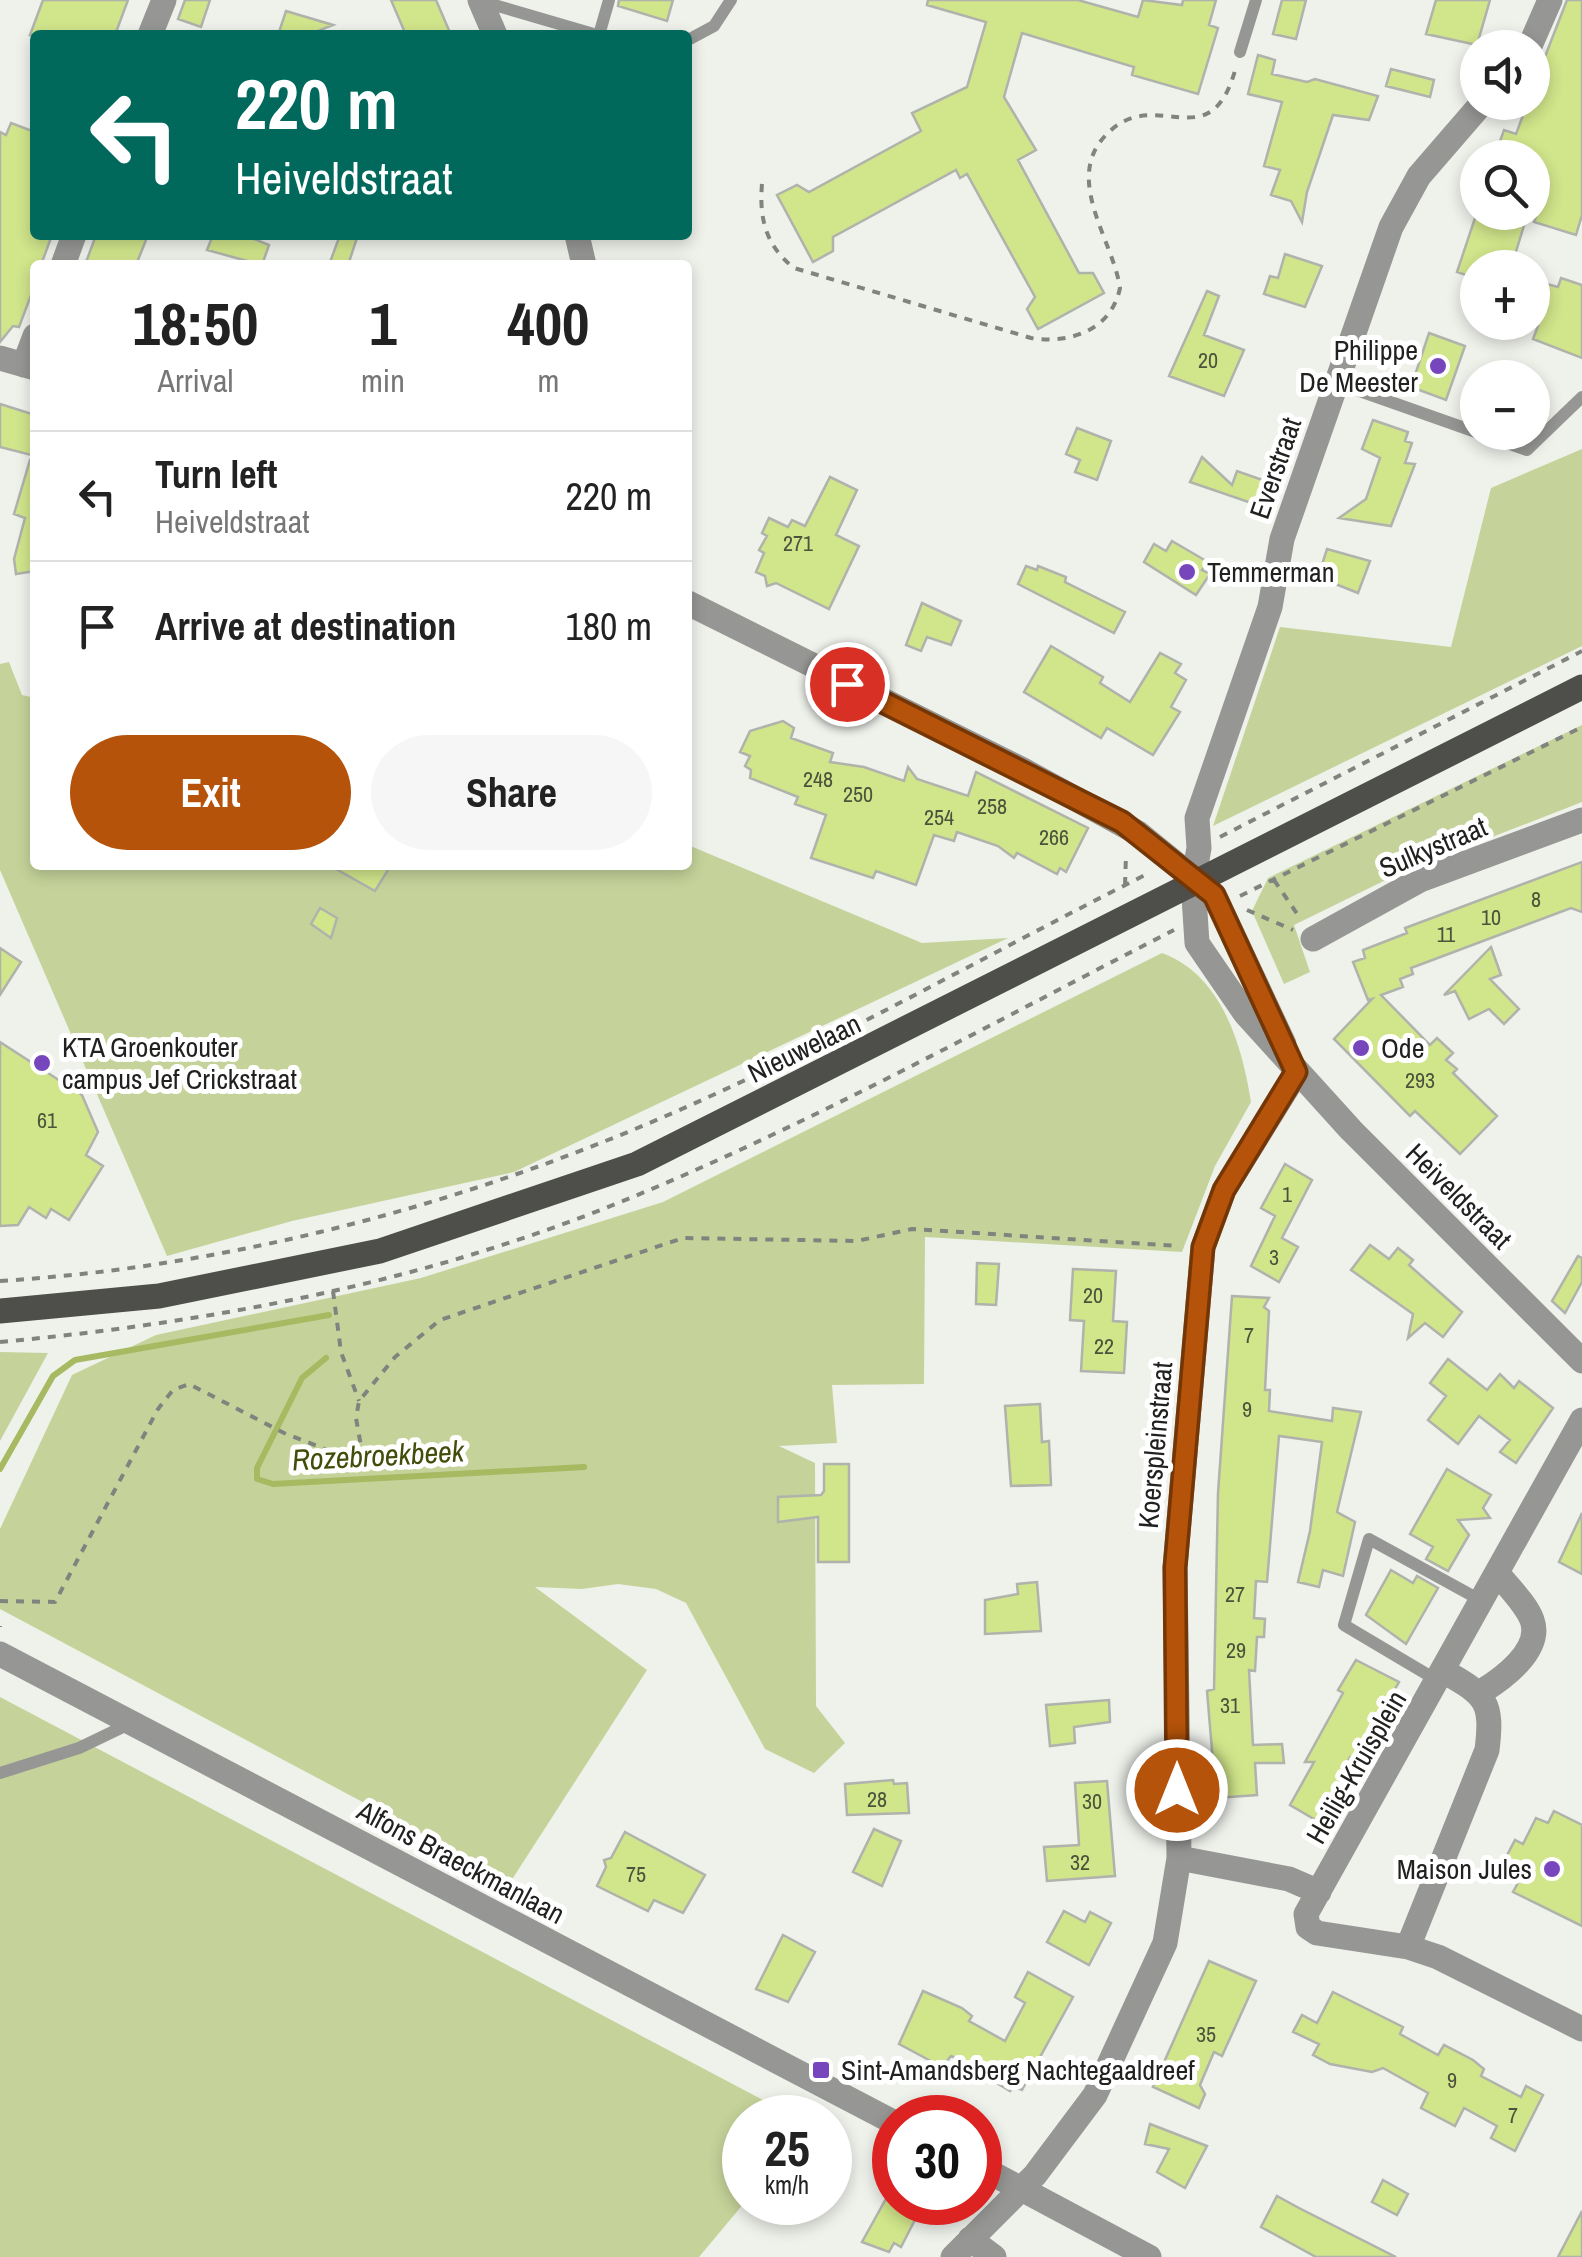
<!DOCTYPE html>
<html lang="en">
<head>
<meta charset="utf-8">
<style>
  :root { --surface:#fff; --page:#f6f6f6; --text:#222; --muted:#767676; --line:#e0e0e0; --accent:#b45309 }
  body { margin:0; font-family:"Archivo Narrow",sans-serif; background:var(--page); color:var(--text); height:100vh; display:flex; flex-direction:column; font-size:38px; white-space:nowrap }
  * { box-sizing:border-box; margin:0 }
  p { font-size:32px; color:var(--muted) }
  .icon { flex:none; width:55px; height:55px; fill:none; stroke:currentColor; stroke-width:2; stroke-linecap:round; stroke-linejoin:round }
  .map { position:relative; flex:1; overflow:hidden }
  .panel { position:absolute; left:30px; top:260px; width:662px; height:610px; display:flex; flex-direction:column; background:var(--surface); border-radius:10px; box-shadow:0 5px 15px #0003 }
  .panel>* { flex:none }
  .guide { position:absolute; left:30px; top:30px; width:662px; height:210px; border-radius:10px; box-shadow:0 5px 15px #0003; background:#00695c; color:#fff; overflow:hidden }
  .fabs { position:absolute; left:1460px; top:30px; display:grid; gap:20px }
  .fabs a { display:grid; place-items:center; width:90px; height:90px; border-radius:50%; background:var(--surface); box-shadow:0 5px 15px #0003; font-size:50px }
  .speed { position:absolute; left:722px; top:2095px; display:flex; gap:20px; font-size:50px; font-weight:700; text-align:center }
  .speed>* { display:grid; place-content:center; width:130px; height:130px; border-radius:50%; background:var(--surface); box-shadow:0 5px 15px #0003; line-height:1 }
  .speed small { font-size:25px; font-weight:400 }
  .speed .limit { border:15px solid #d22; background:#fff; color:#111 }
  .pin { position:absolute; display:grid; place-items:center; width:85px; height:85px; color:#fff; margin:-42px; border:5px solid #fff; border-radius:50%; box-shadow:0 2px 10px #0007 }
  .me { position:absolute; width:110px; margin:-55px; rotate:0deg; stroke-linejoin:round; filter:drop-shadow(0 0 8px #0008) }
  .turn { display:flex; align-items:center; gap:35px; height:210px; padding:0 40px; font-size:45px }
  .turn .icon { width:130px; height:130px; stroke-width:2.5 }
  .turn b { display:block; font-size:70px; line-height:85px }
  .eta { display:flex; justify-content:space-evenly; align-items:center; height:170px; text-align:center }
  .eta b { font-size:60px; font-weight:800; line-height:70px }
  .cta { display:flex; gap:20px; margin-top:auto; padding:20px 40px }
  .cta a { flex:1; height:115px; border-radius:60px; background:var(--accent); color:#fff; font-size:40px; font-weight:800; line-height:115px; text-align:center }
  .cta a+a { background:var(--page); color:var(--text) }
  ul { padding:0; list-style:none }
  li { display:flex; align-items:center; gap:30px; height:130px; padding:0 40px; border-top:2px solid var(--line) }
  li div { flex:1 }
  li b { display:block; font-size:38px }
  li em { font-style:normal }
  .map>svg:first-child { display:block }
  .green { fill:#c5d39a }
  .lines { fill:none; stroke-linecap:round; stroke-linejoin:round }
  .stream { stroke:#a7b961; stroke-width:6 }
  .building { fill:#d1e58b; stroke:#b0b2ac; stroke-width:2.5 }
  .path { stroke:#81837f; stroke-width:4; stroke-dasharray:8 8; stroke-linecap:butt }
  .service { stroke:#969794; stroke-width:12 }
  .minor { stroke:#969794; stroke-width:25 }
  .primary { stroke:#4e4f4a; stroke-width:25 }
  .route-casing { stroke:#753606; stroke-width:25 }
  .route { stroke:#b45309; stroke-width:18 }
  .poi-dot { fill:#7746bd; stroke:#fff; stroke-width:4 }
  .labels { text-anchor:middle; stroke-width:10; stroke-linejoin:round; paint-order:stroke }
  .number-label { font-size:22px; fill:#4d533b }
  .poi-label { font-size:28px; fill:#212220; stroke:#fff; text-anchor:start }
  .street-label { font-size:28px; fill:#212220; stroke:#fff }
  .water-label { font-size:30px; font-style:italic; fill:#424d0a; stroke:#fff }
</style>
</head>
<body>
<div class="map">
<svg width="1582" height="2257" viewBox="0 0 1582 2257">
  <rect width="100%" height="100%" fill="#eff1eb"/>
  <path class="green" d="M 1582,449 L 1582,646 L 1213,826 L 1280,627 L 1451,647 L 1491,488 Z
    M 9,662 L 22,695 L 35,698 L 35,865 L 688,865 L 688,845 L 922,943 L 1008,938 L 514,1172 L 292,1221 L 167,1256 L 0,870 L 0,664 Z
    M 1582,725 L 1582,802 L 1400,873 L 1294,925 L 1310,972 L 1284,984 L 1252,911 L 1268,878 Z
    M 1162,953 C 1222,975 1242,1045 1251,1102 L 1215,1166 L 1182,1252 L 925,1237 L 924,1384 L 832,1385 L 837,1443 L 779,1446 L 815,1463 L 816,1706 L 845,1743 L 814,1773 L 765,1749 L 686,1603 L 656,1589 L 618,1584 L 582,1589 L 535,1587 L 647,1670 L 511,1881 L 0,1609 L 0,1529 L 72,1375 L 156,1335 L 421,1278 L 663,1202 Z
    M 0,1352 L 48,1353 L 0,1441 Z
    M 0,1697 L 795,2117 L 745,2118 L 745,2202 L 699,2257 L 0,2257 Z"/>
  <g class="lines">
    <path class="stream" d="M 326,1358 L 302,1378 L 257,1468 L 257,1479 L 273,1484 L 584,1467
      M 0,1469 L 53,1376 L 75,1360 L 329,1315"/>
  </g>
  <path class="building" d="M 43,0 L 128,0 L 115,35 L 30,35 Z
    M 185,0 L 210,0 L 201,27 L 178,19 Z
    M 391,0 L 436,0 L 451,35 L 406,35 Z
    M 619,0 L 673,0 L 667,21 L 618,6 Z
    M 928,0 L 1078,0 L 1138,17 L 1143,0 L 1182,5 L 1183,0 L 1216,0 L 1209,25 L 1218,28 L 1198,94 L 1132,75 L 1134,67 L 1022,33 L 1004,97 L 1036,150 L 1018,160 L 1079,273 L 1093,273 L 1104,293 L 1038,329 L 1027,309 L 1035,297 L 967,174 L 960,178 L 956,170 L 833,237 L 833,251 L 813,262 L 777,195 L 797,185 L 809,192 L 921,131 L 912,113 L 967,87 L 986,22 L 927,5 Z
    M 1282,0 L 1306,0 L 1296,39 L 1273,34 Z
    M 1436,0 L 1490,0 L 1477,45 L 1426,34 Z
    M 1567,0 L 1582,0 L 1582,215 L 1576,235 L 1534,222 L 1549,185 L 1532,180 L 1532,158 L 1494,158 L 1504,130 L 1516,134 L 1528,102 L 1532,102 L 1532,90 Z
    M 286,11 L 333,25 L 308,35 L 278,35 Z
    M 1258,55 L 1275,60 L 1272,74 L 1307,82 L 1315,79 L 1378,96 L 1369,120 L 1333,115 L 1307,192 L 1302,222 L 1291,201 L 1271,195 L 1280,170 L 1264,166 L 1282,102 L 1248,94 Z
    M 1391,69 L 1434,80 L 1430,97 L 1386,86 Z
    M 11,123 L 35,132 L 35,235 L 52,235 L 41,265 L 35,265 L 33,290 L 19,327 L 13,326 L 0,342 L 0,132 L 6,135 Z
    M 1477,212 L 1508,212 L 1526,219 L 1514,258 L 1498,252 L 1493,268 L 1478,268 L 1478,279 L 1457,272 Z
    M 96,235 L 148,235 L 136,265 L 85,265 Z
    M 213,235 L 244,235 L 269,245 L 262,265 L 207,250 Z
    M 340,235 L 358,235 L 348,265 L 329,265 Z
    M 1285,254 L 1322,266 L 1305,307 L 1264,294 L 1270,276 L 1278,278 Z
    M 1561,278 L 1582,285 L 1582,358 L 1533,339 L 1538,326 L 1532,324 L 1532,280 L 1558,287 Z
    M 1207,291 L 1219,296 L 1204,335 L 1244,350 L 1224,396 L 1169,376 Z
    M 1429,333 L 1465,346 L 1446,400 L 1411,387 Z
    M 0,404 L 35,415 L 35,456 L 0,447 Z
    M 1373,420 L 1408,432 L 1405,441 L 1412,443 L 1405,463 L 1415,464 L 1391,526 L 1339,518 L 1366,499 L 1380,458 L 1362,449 Z
    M 1077,428 L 1111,441 L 1097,480 L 1075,472 L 1080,460 L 1066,454 Z
    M 1202,457 L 1232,485 L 1237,471 L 1271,483 L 1263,507 L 1190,482 Z
    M 30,460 L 35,461 L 35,571 L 16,574 L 14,559 L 25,518 L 14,514 Z
    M 830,477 L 857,490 L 836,535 L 859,546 L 829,609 L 776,583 L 767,586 L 765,576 L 756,572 L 764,553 L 759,550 L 767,536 L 762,533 L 769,518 L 788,527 L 792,520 L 805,526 Z
    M 1172,541 L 1208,562 L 1202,570 L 1210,574 L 1196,595 L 1144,562 L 1154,544 L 1166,551 Z
    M 1327,549 L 1370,561 L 1358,593 L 1318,577 Z
    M 1026,566 L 1037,570 L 1038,566 L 1066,577 L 1065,582 L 1125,612 L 1114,633 L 1018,584 Z
    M 922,603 L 961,621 L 951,645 L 927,637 L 921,651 L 906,645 Z
    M 1051,646 L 1103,677 L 1100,683 L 1130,702 L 1160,653 L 1181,664 L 1175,673 L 1186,680 L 1171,707 L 1180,712 L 1153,755 L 1107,728 L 1101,738 L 1024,692 Z
    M 783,721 L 794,728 L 791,738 L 833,753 L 830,762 L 864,767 L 904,781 L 908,767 L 917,779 L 968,796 L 976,772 L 1088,828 L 1066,872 L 1060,868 L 1057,874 L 1017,853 L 1014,858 L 998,846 L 957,832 L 954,841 L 934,835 L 916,885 L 876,871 L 873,878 L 811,858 L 826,815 L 795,804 L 798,797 L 750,778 L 751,770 L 745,766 L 750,756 L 740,752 L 750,731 Z
    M 1582,862 L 1582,912 L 1571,908 L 1411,968 L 1413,974 L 1400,979 L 1403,987 L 1381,995 L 1430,1045 L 1437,1038 L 1453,1053 L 1446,1060 L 1457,1069 L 1453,1073 L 1497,1116 L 1460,1154 L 1415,1111 L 1410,1116 L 1334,1039 L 1372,999 L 1368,1000 L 1353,962 L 1365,958 L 1363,950 L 1407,933 L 1405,928 Z
    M 329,865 L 391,865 L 375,891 Z
    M 320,908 L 337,918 L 331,938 L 311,924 Z
    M 1491,947 L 1501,975 L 1490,979 L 1519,1009 L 1504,1024 L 1489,1009 L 1469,1019 L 1455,991 L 1444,995 Z
    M 0,948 L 21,962 L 0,995 Z
    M 0,1042 L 82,1095 L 98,1132 L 86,1155 L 103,1166 L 69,1220 L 51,1209 L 46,1218 L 29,1207 L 18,1225 L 0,1226 Z
    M 1285,1164 L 1312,1180 L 1282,1238 L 1298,1247 L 1279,1282 L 1251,1266 L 1275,1216 L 1261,1208 Z
    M 1370,1245 L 1389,1259 L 1398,1248 L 1413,1260 L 1409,1265 L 1462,1312 L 1443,1337 L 1425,1323 L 1408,1338 L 1413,1314 L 1351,1270 Z
    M 1578,1256 L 1582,1258 L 1582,1282 L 1565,1313 L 1552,1301 Z
    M 977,1263 L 999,1264 L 996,1305 L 976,1304 Z
    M 1073,1269 L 1116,1271 L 1113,1321 L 1127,1322 L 1124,1373 L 1081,1371 L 1084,1321 L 1070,1320 Z
    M 1232,1296 L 1269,1298 L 1264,1307 L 1269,1311 L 1265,1390 L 1270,1390 L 1269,1411 L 1332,1421 L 1333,1408 L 1361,1412 L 1337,1512 L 1355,1522 L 1343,1576 L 1323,1570 L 1319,1587 L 1298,1582 L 1310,1531 L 1322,1442 L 1279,1436 L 1267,1582 L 1256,1581 L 1254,1618 L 1265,1619 L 1264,1637 L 1257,1637 L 1255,1671 L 1249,1670 L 1253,1745 L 1282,1744 L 1284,1763 L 1255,1763 L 1257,1795 L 1216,1798 L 1207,1691 L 1214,1689 L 1218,1493 Z
    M 1448,1359 L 1487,1390 L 1500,1374 L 1514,1388 L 1519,1381 L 1553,1408 L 1516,1463 L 1500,1452 L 1510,1440 L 1479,1416 L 1458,1444 L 1428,1420 L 1446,1396 L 1430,1383 Z
    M 1040,1404 L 1042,1442 L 1049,1441 L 1051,1485 L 1011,1486 L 1005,1406 Z
    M 824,1464 L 849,1464 L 849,1562 L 818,1562 L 818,1517 L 778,1522 L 778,1497 L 821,1495 L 824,1491 Z
    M 1447,1469 L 1491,1495 L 1483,1508 L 1490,1518 L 1458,1520 L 1469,1535 L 1448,1571 L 1426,1559 L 1433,1547 L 1410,1534 Z
    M 1582,1513 L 1582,1574 L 1559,1562 Z
    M 1391,1570 L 1413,1583 L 1417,1576 L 1438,1588 L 1406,1644 L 1366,1615 Z
    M 1037,1582 L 1041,1631 L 985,1634 L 985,1600 L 1018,1594 L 1017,1584 Z
    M 1356,1660 L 1399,1682 L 1355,1759 L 1350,1757 L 1319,1822 L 1290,1805 L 1314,1762 L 1305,1762 L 1343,1693 L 1338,1690 Z
    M 1109,1700 L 1110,1722 L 1074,1727 L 1075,1743 L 1050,1746 L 1046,1705 Z
    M 893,1780 L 894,1784 L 907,1783 L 909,1813 L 847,1815 L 845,1784 Z
    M 1107,1781 L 1115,1876 L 1047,1881 L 1044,1847 L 1079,1845 L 1075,1783 Z
    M 1554,1811 L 1582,1825 L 1582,1926 L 1513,1892 L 1524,1872 L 1503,1863 L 1515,1840 L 1523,1844 L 1536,1818 L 1548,1823 Z
    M 874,1829 L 901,1841 L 882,1886 L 853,1872 Z
    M 625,1832 L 705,1875 L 683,1913 L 654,1900 L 648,1911 L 597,1886 L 606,1867 L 604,1860 L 611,1858 Z
    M 1064,1911 L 1085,1922 L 1090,1912 L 1111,1923 L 1089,1965 L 1047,1942 Z
    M 783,1935 L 815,1952 L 788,2002 L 756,1989 Z
    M 1209,1961 L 1256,1981 L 1222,2056 L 1214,2052 L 1200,2085 L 1205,2094 L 1199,2108 L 1153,2087 Z
    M 1028,1972 L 1073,1997 L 1022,2090 L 1013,2086 L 1010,2091 L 995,2082 L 998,2075 L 951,2056 L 942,2067 L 899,2044 L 923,1991 L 962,2008 L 972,2016 L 969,2021 L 1005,2041 L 1025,2003 L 1015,1997 Z
    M 1333,1992 L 1403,2027 L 1400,2034 L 1438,2055 L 1444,2045 L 1473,2060 L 1484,2069 L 1481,2076 L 1521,2097 L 1526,2086 L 1543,2095 L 1515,2151 L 1491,2138 L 1497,2126 L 1464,2108 L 1455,2126 L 1421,2108 L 1428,2093 L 1383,2068 L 1372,2072 L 1330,2064 L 1313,2055 L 1319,2044 L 1293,2032 L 1302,2015 L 1317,2023 Z
    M 1150,2124 L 1207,2146 L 1185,2188 L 1157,2172 L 1169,2149 L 1145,2144 Z
    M 1383,2180 L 1408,2194 L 1397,2215 L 1372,2202 Z
    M 1277,2196 L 1299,2208 L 1396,2257 L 1316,2257 L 1261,2227 Z
    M 887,2197 L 918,2214 L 901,2247 L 894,2243 L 889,2252 L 862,2242 Z
    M 1582,2211 L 1582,2257 L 1558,2257 Z"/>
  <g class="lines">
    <path class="path" d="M 762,184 C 759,219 766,246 794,268 L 1031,338 C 1069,344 1111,331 1120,288 C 1113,240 1064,180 1105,136 C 1155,81 1210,164 1236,67
      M 1220,837 L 1582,651
      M 1274,880 L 1300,918
      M 1125,885 L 1126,855
      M 1240,896 L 1582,727
      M 1247,910 L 1293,930
      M 0,1281 C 208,1268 415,1217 608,1140 C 794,1066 970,963 1149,873
      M 333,1291 L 341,1352 L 359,1401
      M 0,1342 C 206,1323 410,1285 603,1209 C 799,1131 986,1026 1174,930
      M 0,1601 L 55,1602 L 158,1409 L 173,1390 L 189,1384 L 284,1433 L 348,1458 L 361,1446 L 356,1418 L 359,1401 L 395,1357 L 440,1320 L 683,1238 L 857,1241 L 912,1229 L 1178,1246
      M 0,1626 L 0,1627"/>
    <path class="service" d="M 484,2 L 597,35
      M 599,35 L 609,0
      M 688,40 L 714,26 L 731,0
      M 1240,52 L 1256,0
      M 1337,383 L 1527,450 L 1582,397
      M 1440,1682 L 1344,1625 L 1369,1539 L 1482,1601
      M 0,1773 L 79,1748 L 129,1724"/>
    <path class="minor" d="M 480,0 L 495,35
      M 150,35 L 164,0
      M 1529,48 L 1550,0
      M 1483,102 L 1419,176 L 1391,227 L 1282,539 L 1270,607 L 1197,818 L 1199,848 L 1193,882 L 1197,943 L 1245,1013 L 1351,1130 L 1582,1361
      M 577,235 L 584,265
      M 63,265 L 74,235
      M 0,358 L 35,368
      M 24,365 L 35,336
      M 688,603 L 1023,770 L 1138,833 L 1214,895 L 1284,1044
      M 1313,939 L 1420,880 L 1582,820
      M 1582,1420 L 1306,1914 L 1308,1927 L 1317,1933 L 1408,1947 L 1438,1957 L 1582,2029
      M 0,1654 L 895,2123
      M 1481,1692 C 1502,1679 1543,1650 1532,1620 C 1526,1604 1510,1589 1499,1575
      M 1179,1858 L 1289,1879 L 1319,1892
      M 1408,1947 L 1487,1750 C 1493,1702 1486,1695 1445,1672
      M 980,2167 L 1149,2257
      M 970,2239 L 994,2257
      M 953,2257 L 1035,2175 L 1095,2095 L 1165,1943 L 1179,1858 L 1175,1567 L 1203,1247 L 1224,1190 L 1297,1072"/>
    <path class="primary" d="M 0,1311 L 159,1296 L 380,1251 L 637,1164 L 1582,687"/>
  </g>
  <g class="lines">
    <g class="route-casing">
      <path id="route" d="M 847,684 L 1122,822 L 1214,895 L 1296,1072 L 1224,1190 L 1203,1247 L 1175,1568 L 1177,1790"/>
    </g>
    <use href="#route" class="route"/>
  </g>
  <g class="poi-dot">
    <circle cx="1438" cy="366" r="10"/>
    <circle cx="1187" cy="572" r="10"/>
    <circle cx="1361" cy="1048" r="10"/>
    <circle cx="42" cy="1063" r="10"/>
    <circle cx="1552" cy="1869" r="10"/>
    <rect x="811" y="2060" width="20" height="20" rx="5"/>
  </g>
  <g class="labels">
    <g class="number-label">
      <text x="1208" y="368">20</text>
      <text x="798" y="551">271</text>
      <text x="818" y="787">248</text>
      <text x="858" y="802">250</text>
      <text x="992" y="814">258</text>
      <text x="939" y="825">254</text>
      <text x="1054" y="845">266</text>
      <text x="1536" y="907">8</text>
      <text x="1491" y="925">10</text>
      <text x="1446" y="942">11</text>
      <text x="1420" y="1088">293</text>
      <text x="47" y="1128">61</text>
      <text x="1287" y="1202">1</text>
      <text x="1274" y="1265">3</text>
      <text x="1093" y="1303">20</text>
      <text x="1249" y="1343">7</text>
      <text x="1104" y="1354">22</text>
      <text x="1247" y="1417">9</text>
      <text x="1235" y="1602">27</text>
      <text x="1236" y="1658">29</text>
      <text x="1230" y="1713">31</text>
      <text x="877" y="1807">28</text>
      <text x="1092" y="1809">30</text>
      <text x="1080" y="1870">32</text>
      <text x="636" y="1882">75</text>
      <text x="1206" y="2042">35</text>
      <text x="1452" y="2088">9</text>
      <text x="1513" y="2123">7</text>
    </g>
    <g class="poi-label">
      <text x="1418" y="360" text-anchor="end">Philippe<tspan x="1418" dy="32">De Meester</tspan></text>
      <text x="1207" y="582">Temmerman</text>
      <text x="62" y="1057">KTA Groenkouter<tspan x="62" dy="32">campus Jef Crickstraat</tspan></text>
      <text x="1381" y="1058">Ode</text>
      <text x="1532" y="1879" text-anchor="end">Maison Jules</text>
      <text x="841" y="2080">Sint-Amandsberg Nachtegaaldreef</text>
    </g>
    <g class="street-label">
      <text transform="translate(1275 468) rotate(-71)" y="10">Everstraat</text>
      <text transform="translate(1433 847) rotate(-23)" y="10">Sulkystraat</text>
      <text transform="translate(804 1048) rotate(-26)" y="10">Nieuwelaan</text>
      <text transform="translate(1459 1196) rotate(45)" y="10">Heiveldstraat</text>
      <text transform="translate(1155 1445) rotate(-85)" y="10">Koerspleinstraat</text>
      <text transform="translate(1356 1767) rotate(-60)" y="10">Heilig-Kruisplein</text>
      <text transform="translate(461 1862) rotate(28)" y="10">Alfons Braeckmanlaan</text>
    </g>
    <g class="water-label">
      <text transform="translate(378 1456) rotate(-3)" y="10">Rozebroekbeek</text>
    </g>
  </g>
</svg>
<div class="fabs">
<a><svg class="icon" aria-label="sound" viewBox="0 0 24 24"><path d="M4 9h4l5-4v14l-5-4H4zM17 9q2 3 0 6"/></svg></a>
<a><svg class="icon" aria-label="search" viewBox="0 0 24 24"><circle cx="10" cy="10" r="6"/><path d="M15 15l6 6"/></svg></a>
<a>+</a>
<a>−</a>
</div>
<div class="speed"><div>25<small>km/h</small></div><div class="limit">30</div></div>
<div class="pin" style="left:847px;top:684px;background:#d93025"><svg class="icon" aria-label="arrive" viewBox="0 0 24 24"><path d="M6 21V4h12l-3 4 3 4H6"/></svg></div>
<svg class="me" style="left:1177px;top:1790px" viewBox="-20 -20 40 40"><circle r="17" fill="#b45309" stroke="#fff" stroke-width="3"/><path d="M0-11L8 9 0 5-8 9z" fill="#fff"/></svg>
<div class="guide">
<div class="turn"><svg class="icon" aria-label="left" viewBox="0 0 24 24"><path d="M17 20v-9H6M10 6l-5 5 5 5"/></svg><div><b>220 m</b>Heiveldstraat</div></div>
</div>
<section class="panel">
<div class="eta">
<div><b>18:50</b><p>Arrival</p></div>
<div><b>1</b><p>min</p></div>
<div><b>400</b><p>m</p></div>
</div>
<ul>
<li><svg class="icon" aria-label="left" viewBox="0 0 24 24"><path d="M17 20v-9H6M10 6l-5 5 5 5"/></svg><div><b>Turn left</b><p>Heiveldstraat</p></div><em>220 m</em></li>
<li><svg class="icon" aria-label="arrive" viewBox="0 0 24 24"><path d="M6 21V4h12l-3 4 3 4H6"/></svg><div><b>Arrive at destination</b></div><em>180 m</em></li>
</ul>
<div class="cta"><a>Exit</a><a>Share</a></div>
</section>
</div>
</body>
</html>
